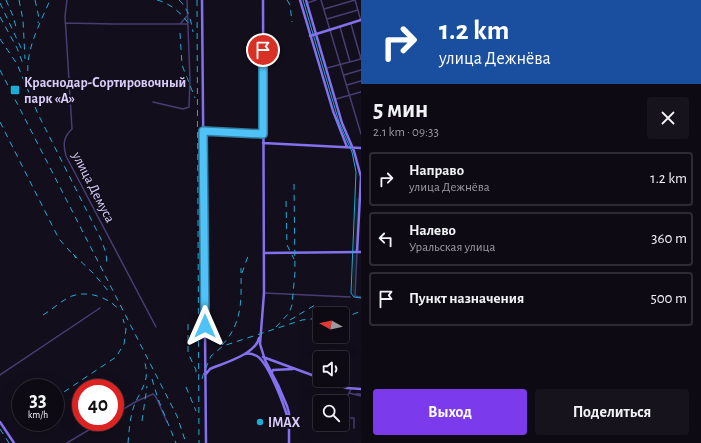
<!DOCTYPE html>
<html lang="ru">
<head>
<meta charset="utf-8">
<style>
  :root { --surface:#0e0a14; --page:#17131d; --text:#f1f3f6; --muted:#9b9aa0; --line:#2e2b34; --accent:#7c3aed }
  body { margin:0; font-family:"Alegreya Sans",sans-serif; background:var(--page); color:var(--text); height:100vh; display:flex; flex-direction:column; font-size:15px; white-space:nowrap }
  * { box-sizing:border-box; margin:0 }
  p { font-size:13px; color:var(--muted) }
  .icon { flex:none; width:22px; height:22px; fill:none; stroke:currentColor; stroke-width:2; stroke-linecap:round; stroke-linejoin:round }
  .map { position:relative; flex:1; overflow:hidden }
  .details { display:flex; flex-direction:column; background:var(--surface); width:340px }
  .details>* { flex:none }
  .banner { background:#1a4fa0; color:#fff; overflow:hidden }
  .needle { width:26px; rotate:278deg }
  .fabs { position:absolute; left:313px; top:307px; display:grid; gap:8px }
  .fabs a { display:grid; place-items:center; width:36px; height:36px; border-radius:4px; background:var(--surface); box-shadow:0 4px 16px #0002,0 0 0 1px var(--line); font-size:20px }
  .speed { position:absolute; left:12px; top:379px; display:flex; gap:8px; font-size:20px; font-weight:700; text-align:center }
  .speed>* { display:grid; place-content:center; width:52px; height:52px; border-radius:50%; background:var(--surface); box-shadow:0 4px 16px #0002,0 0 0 1px var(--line); line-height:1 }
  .speed small { font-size:10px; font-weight:400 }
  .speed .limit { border:6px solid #d22; background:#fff; color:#111 }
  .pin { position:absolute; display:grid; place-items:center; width:34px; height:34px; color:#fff; margin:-17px; border:2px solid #fff; border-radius:50%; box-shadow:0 1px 4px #0007 }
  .me { position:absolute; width:44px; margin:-22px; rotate:0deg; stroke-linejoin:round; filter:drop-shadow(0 0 3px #0008) }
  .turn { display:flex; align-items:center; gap:14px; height:84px; padding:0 12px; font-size:18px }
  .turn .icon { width:52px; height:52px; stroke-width:2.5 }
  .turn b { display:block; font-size:28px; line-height:34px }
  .round { display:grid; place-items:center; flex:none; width:42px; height:42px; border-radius:4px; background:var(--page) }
  .headline { display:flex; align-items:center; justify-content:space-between; height:68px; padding:0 12px }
  h1 { font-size:24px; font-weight:700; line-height:30px }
  .action { display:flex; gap:8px; margin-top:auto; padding:8px 12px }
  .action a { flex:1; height:46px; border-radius:4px; background:var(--accent); color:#fff; font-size:16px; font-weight:700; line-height:46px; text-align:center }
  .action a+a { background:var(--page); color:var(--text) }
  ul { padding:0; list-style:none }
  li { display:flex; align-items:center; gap:12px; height:54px; margin:0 8px 6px; padding:0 4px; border:2px solid var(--line); border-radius:4px }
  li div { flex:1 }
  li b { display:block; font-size:15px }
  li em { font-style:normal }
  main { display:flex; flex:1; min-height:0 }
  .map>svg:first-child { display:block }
  .green { fill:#112324 }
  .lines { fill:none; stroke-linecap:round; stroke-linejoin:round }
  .street { stroke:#473e74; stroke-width:1.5 }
  .secondary { stroke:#8371ed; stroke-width:2.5 }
  .tram { stroke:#1cadd7; stroke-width:1 }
  .rail { stroke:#1cadd7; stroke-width:1; stroke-dasharray:6 5; stroke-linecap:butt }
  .route-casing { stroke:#337fa1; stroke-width:10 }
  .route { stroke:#4fc3f7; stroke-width:7 }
  .poi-dot { fill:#1cadd7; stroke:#120e1b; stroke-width:1.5 }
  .labels { text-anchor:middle; stroke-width:4; stroke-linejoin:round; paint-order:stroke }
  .poi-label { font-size:14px; font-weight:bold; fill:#d8cef9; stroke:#120e1b; text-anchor:start }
  .street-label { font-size:14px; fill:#d8cef9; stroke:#120e1b }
</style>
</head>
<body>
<main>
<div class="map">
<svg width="361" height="443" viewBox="0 0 361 443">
  <rect width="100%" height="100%" fill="#120e1b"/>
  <path class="green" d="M 356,198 L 359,198 L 356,251 L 354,251 Z
    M 354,255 L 356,255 L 354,294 L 353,294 L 352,290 Z"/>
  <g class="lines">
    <path class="street" d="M 67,0 L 65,16 L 72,129 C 63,137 63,145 66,156 L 156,327
      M 321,0 L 361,134
      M 307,3 L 316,0
      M 324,9 L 355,0 L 361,21
      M 327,19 L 358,10
      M 65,23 L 114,24 L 187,24
      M 180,24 L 187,16
      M 351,24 L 361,59
      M 340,27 L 350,62
      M 327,68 L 361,59
      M 344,75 L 361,70
      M 347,85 L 361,81
      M 336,99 L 361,92
      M 153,102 L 183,109 L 189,107 L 190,81 L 187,0
      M 203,131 L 263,134
      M 357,252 L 355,296 L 361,297
      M 264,293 L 350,297
      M 0,375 L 100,308
      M 349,393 L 361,396
      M 356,394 L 361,394
      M 115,414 L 137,401 L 153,394 L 156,397 L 167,422
      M 348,418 L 354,418 L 354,428
      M 349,429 L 347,397 L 351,389
      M 67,443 L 102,422"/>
    <path class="secondary" d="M 202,0 L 206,443
      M 263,0 L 264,293 L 260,344 L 265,360 L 278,385 L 287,406 L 289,413 L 289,443
      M 300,0 L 333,111 L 347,147
      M 306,0 L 342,123 L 354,151 L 361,177 L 357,252
      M 310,36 L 361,20
      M 263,143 L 361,148
      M 264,253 L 361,252
      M 245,354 C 249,353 253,354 257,356 C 269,364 284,405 288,419
      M 263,357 L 320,378
      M 272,372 L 273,370 L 293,369
      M 206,374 L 210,369 C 224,363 256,354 259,338
      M 323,380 L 347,388 L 361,389
      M 0,422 L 14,443"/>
    <path class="tram" d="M 303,0 L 339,122 L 352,152 L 356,172 L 351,293 L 354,297 L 361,298"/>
    <path class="rail" d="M 6,0 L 13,16 L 16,27
      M 19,0 L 23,20 L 25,59
      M 35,0 L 39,18 L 38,23
      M 157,0 C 170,3 183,14 190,26
      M 179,0 C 188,8 191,20 193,32
      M 197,0 L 199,443
      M 287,0 L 290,5 L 292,22
      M 0,3 L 22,50
      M 0,17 L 17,48 L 23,64
      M 180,33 L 182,65 L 195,98
      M 0,39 L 17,64 L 38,114 L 101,239 L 106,253 L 107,264
      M 0,70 L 177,416 L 186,443
      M 29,82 C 23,54 39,26 50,0
      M 0,122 L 59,239 L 76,258
      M 286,201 L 287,245 L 294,259
      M 73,254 L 93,273 L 110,293
      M 242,273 L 248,256
      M 43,315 C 53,309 62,300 72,296 C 89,290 110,298 120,311
      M 342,317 L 349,316 L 361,311
      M 290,320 L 315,305
      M 188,324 L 188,353 L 196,370 L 196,374
      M 276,327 L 289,313 L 292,305 L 295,272 L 294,184
      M 222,345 C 244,322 241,297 241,268
      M 152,379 L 158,399 L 176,443
      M 202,379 L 204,372 L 211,356 L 223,346 L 302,320 L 320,318
      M 186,387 L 196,411
      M 55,398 L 116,357 L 124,344 L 126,329 L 123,319
      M 142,421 L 147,386
      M 0,429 L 9,443
      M 128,443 C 129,431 130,417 134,406 C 141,388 151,381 144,360"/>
  </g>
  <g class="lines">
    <g class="route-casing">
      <path id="route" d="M 205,326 L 203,131 L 263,134 L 263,50"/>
    </g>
    <use href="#route" class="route"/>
  </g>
  <g class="poi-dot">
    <rect x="10" y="85" width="10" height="10" rx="2"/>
    <circle cx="260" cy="422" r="4"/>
  </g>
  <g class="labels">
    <g class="poi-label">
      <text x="24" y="87">Краснодар-Сортировочный<tspan x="24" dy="16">парк «А»</tspan></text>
      <text x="268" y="427">IMAX</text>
    </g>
    <g class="street-label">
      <text transform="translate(94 187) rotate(63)" y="5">улица Демуса</text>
    </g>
  </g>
</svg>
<div class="fabs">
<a><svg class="needle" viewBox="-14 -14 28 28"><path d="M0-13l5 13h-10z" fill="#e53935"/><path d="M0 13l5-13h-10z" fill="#9b9aa0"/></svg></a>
<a><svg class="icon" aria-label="sound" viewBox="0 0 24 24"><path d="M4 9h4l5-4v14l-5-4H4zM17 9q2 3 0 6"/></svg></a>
<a><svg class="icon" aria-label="search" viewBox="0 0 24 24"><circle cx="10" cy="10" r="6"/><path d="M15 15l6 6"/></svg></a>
</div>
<div class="speed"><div>33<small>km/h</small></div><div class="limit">40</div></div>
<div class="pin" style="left:263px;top:50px;background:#d93025"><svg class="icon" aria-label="arrive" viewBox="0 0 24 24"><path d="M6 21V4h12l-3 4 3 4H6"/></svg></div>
<svg class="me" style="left:205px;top:326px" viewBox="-20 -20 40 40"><path d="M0-17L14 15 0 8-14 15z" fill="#4fc3f7" stroke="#fff" stroke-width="4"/></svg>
</div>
<section class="details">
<div class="banner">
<div class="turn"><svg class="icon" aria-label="right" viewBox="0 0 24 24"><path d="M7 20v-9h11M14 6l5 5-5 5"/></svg><div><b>1.2 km</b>улица Дежнёва</div></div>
</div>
<div class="headline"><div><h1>5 мин</h1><p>2.1 km · 09:33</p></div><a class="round"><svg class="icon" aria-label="close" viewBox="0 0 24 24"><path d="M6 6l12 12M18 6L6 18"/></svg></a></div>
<ul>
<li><svg class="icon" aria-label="right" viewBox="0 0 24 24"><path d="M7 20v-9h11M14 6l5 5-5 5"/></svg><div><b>Направо</b><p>улица Дежнёва</p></div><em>1.2 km</em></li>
<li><svg class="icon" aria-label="left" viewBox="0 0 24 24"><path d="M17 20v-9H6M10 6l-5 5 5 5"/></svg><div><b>Налево</b><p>Уральская улица</p></div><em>360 m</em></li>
<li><svg class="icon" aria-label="arrive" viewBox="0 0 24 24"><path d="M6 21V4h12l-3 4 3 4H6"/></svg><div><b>Пункт назначения</b></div><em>500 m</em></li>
</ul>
<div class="action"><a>Выход</a><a>Поделиться</a></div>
</section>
</main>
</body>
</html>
